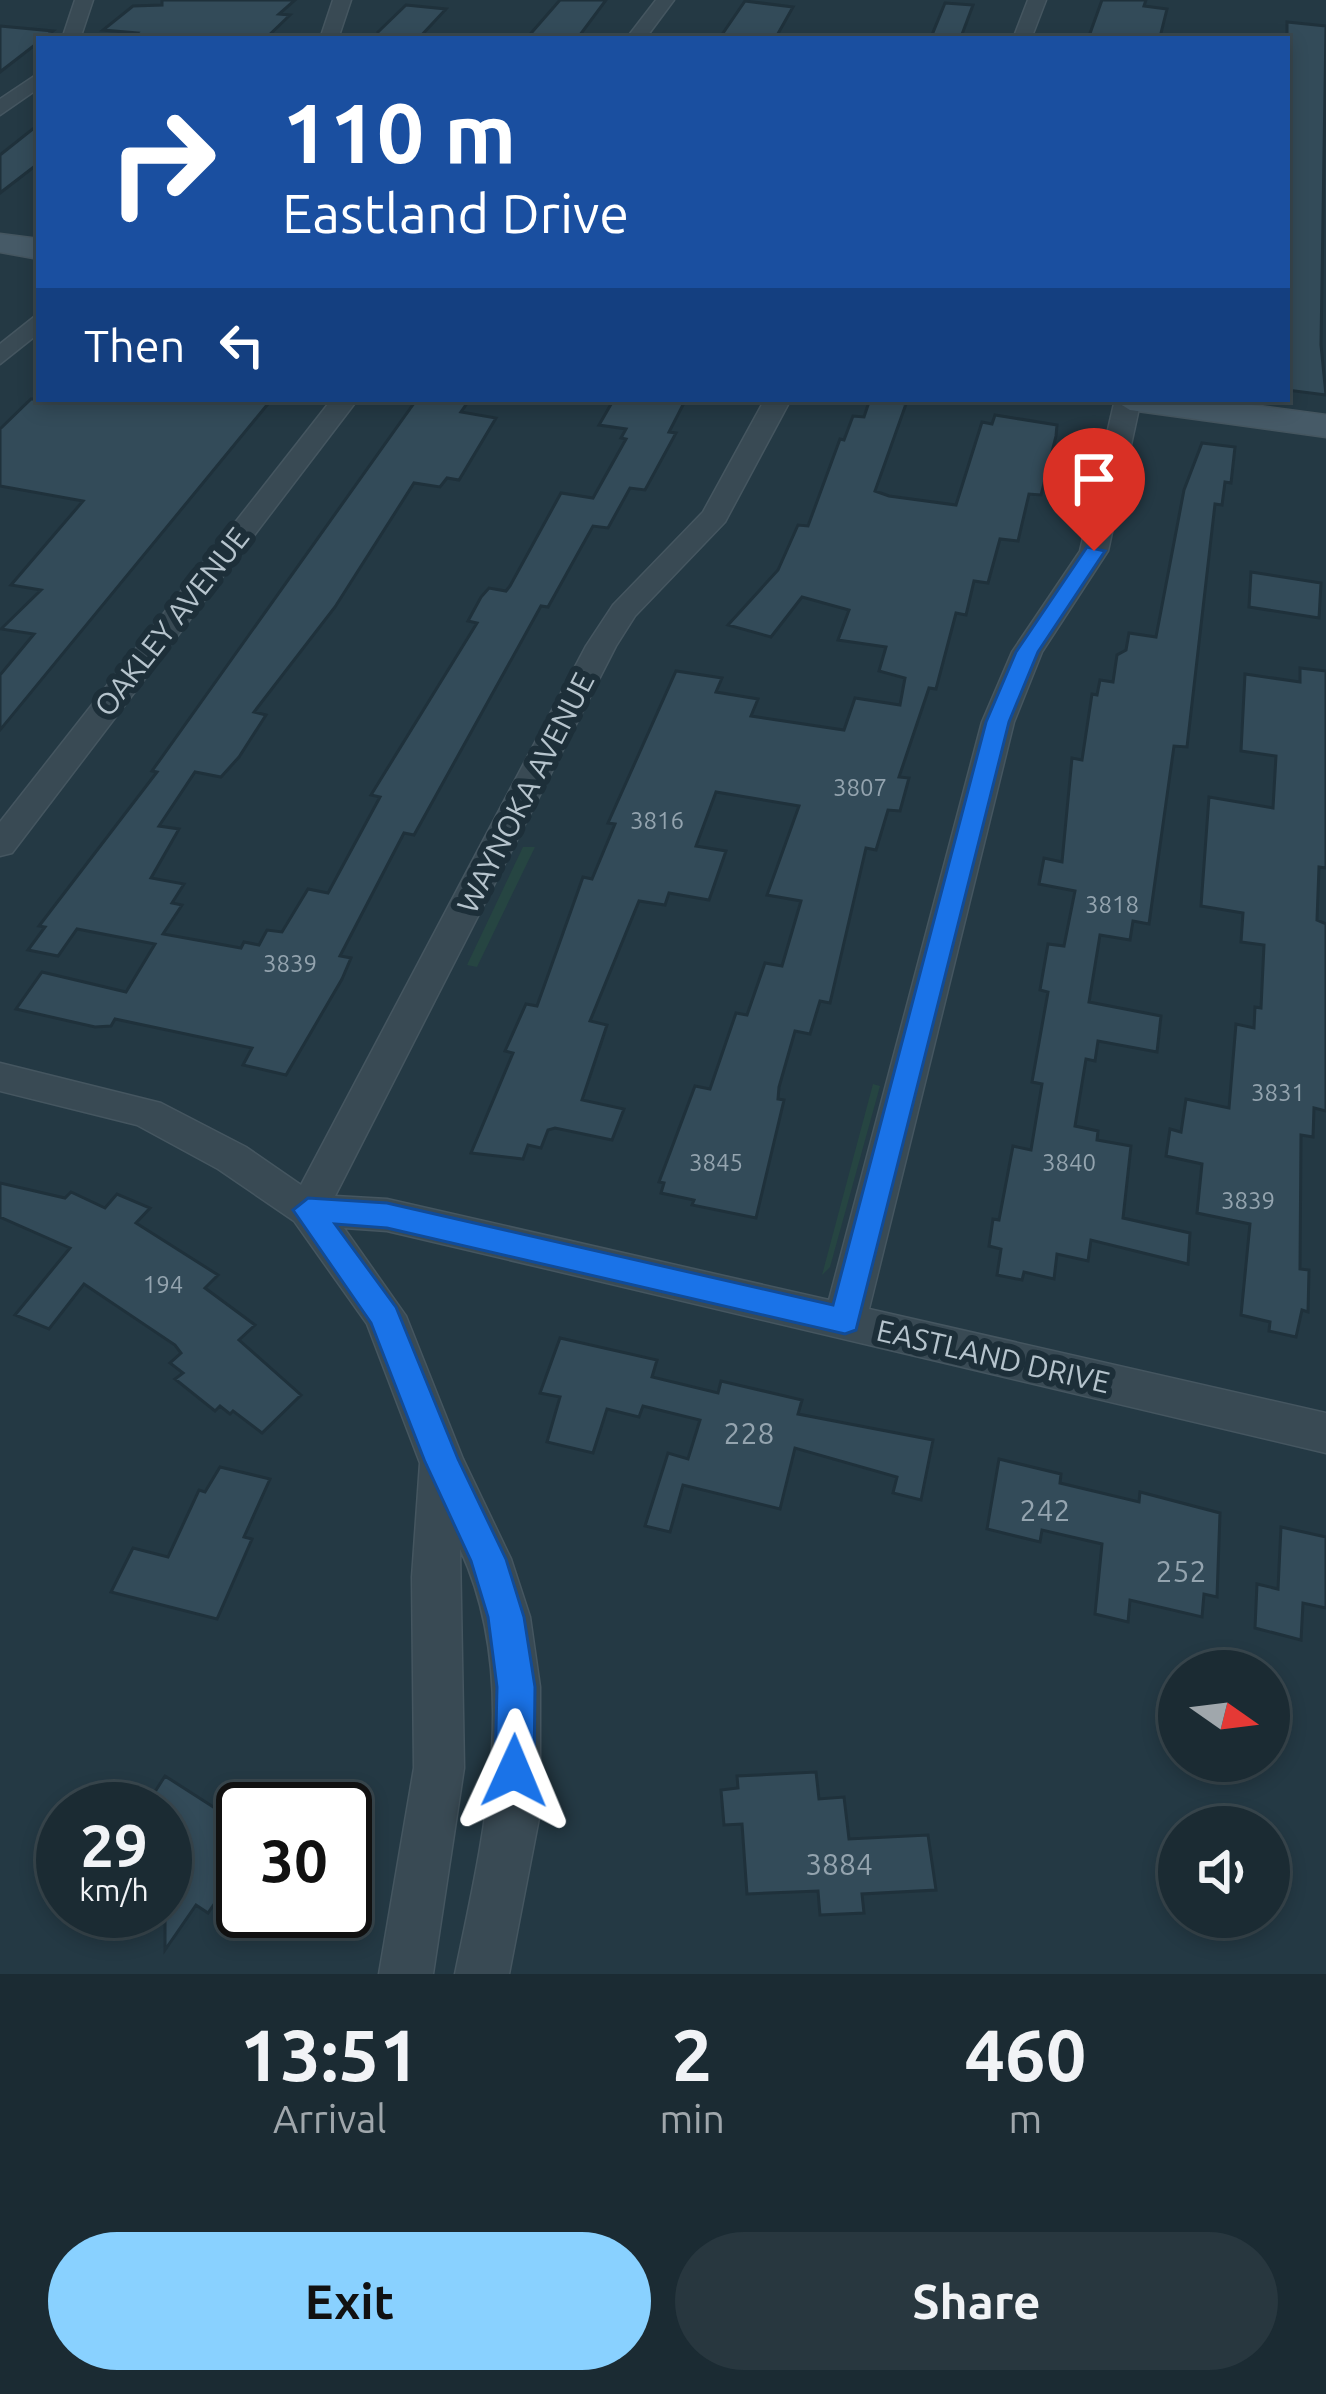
<!DOCTYPE html>
<html lang="en">
<head>
<meta charset="utf-8">
<style>
  :root { --surface:#1b2b33; --page:#28373f; --text:#f1f3f6; --muted:#a0a7ac; --line:#39474e; --accent:#89d1ff }
  body { margin:0; font-family:Ubuntu,sans-serif; background:var(--page); color:var(--text); height:100vh; display:flex; flex-direction:column; font-size:45px; white-space:nowrap }
  * { box-sizing:border-box; margin:0 }
  p { font-size:39px; color:var(--muted) }
  .icon { flex:none; width:66px; height:66px; fill:none; stroke:currentColor; stroke-width:2; stroke-linecap:round; stroke-linejoin:round }
  .map { position:relative; height:1974px; overflow:hidden }
  .drawer { display:flex; flex-direction:column; background:var(--surface); flex:1 }
  .drawer>* { flex:none }
  .top-card { position:absolute; left:36px; top:36px; width:1254px; height:366px; border-radius:0px; box-shadow:0 6px 18px #0003,0 0 0 3px var(--line); background:#1a4fa0; color:#fff; overflow:hidden }
  .needle { width:78px; rotate:104deg }
  .fabs { position:absolute; left:1158px; top:1650px; display:grid; gap:24px }
  .fabs a { display:grid; place-items:center; width:132px; height:132px; border-radius:50%; background:var(--surface); box-shadow:0 6px 18px #0003,0 0 0 3px var(--line); font-size:60px }
  .speed { position:absolute; left:36px; top:1782px; display:flex; gap:24px; font-size:60px; font-weight:700; text-align:center }
  .speed>* { display:grid; place-content:center; width:156px; height:156px; border-radius:50%; background:var(--surface); box-shadow:0 6px 18px #0003,0 0 0 3px var(--line); line-height:1 }
  .speed small { font-size:30px; font-weight:400 }
  .speed .limit { border:6px solid #111; border-radius:18px; background:#fff; color:#111 }
  .pin { position:absolute; display:grid; place-items:center; width:102px; height:102px; color:#fff; margin:-123px -51px; border-radius:50% 50% 50% 0; rotate:-45deg; box-shadow:0 0 12px #0007 }
  .pin .icon { rotate:45deg }
  .me { position:absolute; width:132px; margin:-66px; rotate:1deg; stroke-linejoin:round; filter:drop-shadow(0 0 9px #0008) }
  .turn { display:flex; align-items:center; gap:42px; height:252px; padding:0 48px; font-size:54px }
  .turn .icon { width:156px; height:156px; stroke-width:2.5 }
  .turn b { display:block; font-size:84px; line-height:102px }
  .then { display:flex; align-items:center; height:114px; padding:0 48px; background:#0003; gap:24px; font-size:45px }
  .eta { display:flex; justify-content:space-evenly; align-items:center; height:204px; text-align:center }
  .eta b { font-size:72px; font-weight:700; line-height:84px }
  .cta { display:flex; gap:24px; margin-top:auto; padding:24px 48px }
  .cta a { flex:1; height:138px; border-radius:72px; background:var(--accent); color:#111; font-size:48px; font-weight:700; line-height:138px; text-align:center }
  .cta a+a { background:var(--page); color:var(--text) }
  .map>svg:first-child { display:block }
  .green { fill:#264542 }
  .building { fill:#334b59; stroke:#1f313b; stroke-width:3 }
  .lines { fill:none; stroke-linecap:round; stroke-linejoin:round }
  .street-casing { stroke:#455660; stroke-width:3 }
  .secondary-casing { stroke:#455660; stroke-width:3 }
  .street { fill:#394a54; fill-rule:evenodd }
  .secondary { fill:#465a67; fill-rule:evenodd }
  .route { fill:#1a73e8; stroke:#114b97; stroke-width:3 }
  .labels { text-anchor:middle; stroke-width:12; stroke-linejoin:round; paint-order:stroke }
  .number-label { font-size:24px; fill:#94a4af }
  .street-label { font-size:30px; fill:#b6c4cd; stroke:#1d2f39 }
  .near-number-label { font-size:30px; fill:#94a4af }
</style>
</head>
<body>
<div class="map">
<svg width="1326" height="1974" viewBox="0 0 1326 1974">
  <rect width="100%" height="100%" fill="#243944"/>
  <path class="green" d="M 523,847 L 535,847 L 477,967 L 467,965 Z
    M 873,1084 L 880,1086 L 830,1267 L 822,1275 Z"/>
  <path class="building" d="M 162,0 L 295,0 L 279,14 L 290,15 L 265,39 L 130,39 L 137,33 L 103,30 L 133,6 L 162,5 Z
    M 560,0 L 606,0 L 577,39 L 526,39 Z
    M 1102,0 L 1146,0 L 1144,6 L 1167,9 L 1160,37 L 1088,39 Z
    M 745,1 L 793,7 L 775,39 L 719,39 Z
    M 945,3 L 973,5 L 961,37 L 932,35 Z
    M 406,5 L 446,9 L 418,39 L 381,39 L 378,32 Z
    M 1287,22 L 1326,26 L 1321,345 L 1326,395 L 1287,390 Z
    M 0,26 L 53,31 L 0,72 Z
    M 39,124 L 39,163 L 0,193 L 0,155 Z
    M 31,399 L 272,399 L 0,730 L 0,675 L 34,634 L 1,629 L 41,590 L 11,585 L 83,501 L 0,486 L 0,429 Z
    M 417,399 L 470,399 L 461,412 L 496,418 L 459,480 L 447,478 L 440,487 L 414,483 L 335,607 L 254,712 L 266,715 L 239,757 L 221,777 L 195,772 L 159,826 L 179,829 L 151,878 L 184,884 L 172,903 L 182,905 L 163,934 L 241,948 L 244,942 L 259,945 L 267,930 L 282,932 L 308,889 L 328,893 L 380,797 L 371,795 L 477,623 L 468,621 L 481,597 L 489,588 L 506,591 L 510,586 L 561,493 L 593,498 L 626,439 L 621,438 L 626,429 L 599,425 L 614,399 L 686,399 L 669,432 L 676,433 L 645,490 L 630,488 L 608,528 L 593,526 L 548,607 L 541,606 L 414,835 L 404,833 L 340,956 L 351,958 L 342,979 L 286,1075 L 243,1065 L 252,1048 L 115,1019 L 111,1026 L 95,1027 L 16,1009 L 42,972 L 126,992 L 155,944 L 77,929 L 58,956 L 28,950 L 45,927 L 39,926 L 157,772 L 152,771 Z
    M 870,399 L 906,404 L 875,491 L 889,496 L 956,505 L 982,422 L 992,424 L 995,415 L 1057,425 L 1056,436 L 1041,495 L 1029,494 L 1018,541 L 1000,539 L 988,583 L 974,581 L 966,615 L 956,613 L 936,689 L 929,688 L 899,777 L 909,778 L 900,811 L 888,810 L 876,850 L 866,848 L 830,1003 L 820,1001 L 810,1034 L 795,1031 L 779,1087 L 778,1099 L 784,1100 L 756,1218 L 692,1205 L 694,1200 L 661,1193 L 664,1183 L 659,1182 L 695,1086 L 710,1089 L 736,1013 L 747,1015 L 765,963 L 782,966 L 801,901 L 767,895 L 799,806 L 716,792 L 696,846 L 726,851 L 709,900 L 669,893 L 665,905 L 639,901 L 590,1021 L 607,1025 L 582,1100 L 624,1109 L 612,1140 L 555,1128 L 548,1130 L 541,1148 L 528,1145 L 523,1159 L 471,1153 L 513,1053 L 505,1051 L 526,1004 L 537,1006 L 583,877 L 592,879 L 615,824 L 608,823 L 676,671 L 722,678 L 716,692 L 758,699 L 751,716 L 844,730 L 855,698 L 900,705 L 905,678 L 879,671 L 886,647 L 838,640 L 849,610 L 802,597 L 771,637 L 728,625 L 778,570 L 798,525 L 808,526 L 840,439 L 844,440 L 853,416 L 864,417 Z
    M 1202,443 L 1235,447 L 1231,483 L 1225,482 L 1222,505 L 1215,504 L 1187,747 L 1174,746 L 1149,924 L 1133,921 L 1130,940 L 1100,935 L 1089,1002 L 1161,1016 L 1157,1052 L 1098,1041 L 1095,1061 L 1086,1059 L 1075,1126 L 1098,1131 L 1097,1140 L 1131,1146 L 1123,1218 L 1190,1233 L 1188,1264 L 1091,1240 L 1088,1261 L 1057,1254 L 1054,1279 L 1024,1272 L 1022,1280 L 997,1275 L 1001,1249 L 989,1246 L 993,1219 L 999,1220 L 1013,1146 L 1031,1150 L 1042,1084 L 1032,1082 L 1048,992 L 1040,990 L 1048,944 L 1064,946 L 1075,891 L 1039,884 L 1044,858 L 1062,862 L 1072,758 L 1082,760 L 1092,694 L 1097,695 L 1100,680 L 1113,682 L 1117,655 L 1126,650 L 1129,633 L 1156,637 L 1184,490 Z
    M 1251,572 L 1321,583 L 1319,618 L 1249,607 Z
    M 1300,668 L 1326,671 L 1326,868 L 1319,867 L 1317,920 L 1326,924 L 1326,1111 L 1314,1108 L 1313,1137 L 1301,1135 L 1300,1269 L 1309,1270 L 1308,1312 L 1302,1310 L 1296,1337 L 1269,1331 L 1270,1322 L 1241,1315 L 1250,1224 L 1197,1213 L 1202,1164 L 1166,1156 L 1170,1129 L 1181,1132 L 1186,1099 L 1229,1108 L 1236,1024 L 1254,1028 L 1255,1007 L 1261,1008 L 1264,945 L 1241,942 L 1243,913 L 1201,906 L 1209,797 L 1273,808 L 1276,756 L 1241,751 L 1245,674 L 1300,682 Z
    M 0,1183 L 65,1198 L 71,1192 L 105,1208 L 117,1194 L 150,1208 L 136,1223 L 218,1275 L 205,1288 L 255,1325 L 239,1340 L 301,1395 L 262,1433 L 233,1411 L 230,1414 L 220,1406 L 215,1411 L 175,1379 L 183,1373 L 170,1363 L 181,1353 L 175,1345 L 84,1284 L 49,1329 L 15,1315 L 70,1248 L 0,1217 Z
    M 560,1338 L 657,1360 L 652,1377 L 718,1393 L 721,1381 L 802,1400 L 798,1414 L 933,1440 L 921,1500 L 893,1493 L 897,1477 L 795,1448 L 780,1509 L 683,1485 L 670,1532 L 645,1526 L 668,1453 L 688,1459 L 700,1420 L 643,1406 L 639,1417 L 607,1409 L 593,1453 L 547,1442 L 560,1397 L 540,1393 Z
    M 999,1459 L 1061,1474 L 1060,1483 L 1139,1502 L 1140,1492 L 1220,1513 L 1217,1597 L 1204,1594 L 1202,1617 L 1130,1600 L 1128,1622 L 1095,1614 L 1102,1544 L 1042,1530 L 1040,1542 L 987,1529 Z
    M 220,1467 L 270,1479 L 244,1537 L 252,1539 L 217,1619 L 111,1592 L 133,1548 L 168,1557 L 199,1490 L 205,1492 Z
    M 1281,1527 L 1326,1537 L 1326,1608 L 1303,1603 L 1301,1640 L 1255,1628 L 1257,1584 L 1278,1589 Z
    M 816,1772 L 819,1799 L 844,1797 L 849,1839 L 928,1835 L 936,1890 L 862,1894 L 864,1913 L 820,1915 L 818,1891 L 747,1894 L 742,1824 L 724,1825 L 721,1790 L 738,1788 L 737,1776 Z
    M 165,1776 L 243,1826 L 243,1853 L 219,1887 L 224,1890 L 208,1913 L 196,1905 L 165,1950 L 165,1809 L 144,1809 Z"/>
  <g class="lines">
    <g class="street-casing">
      <path id="street" d="M 75,0 L 93,0 L 80,39 L 62,39 Z
        M 333,0 L 351,0 L 338,39 L 320,39 Z
        M 656,0 L 674,0 L 645,39 L 626,39 Z
        M 1028,0 L 1046,0 L 1031,39 L 1013,39 Z
        M 39,73 L 39,88 L 0,115 L 0,99 Z
        M 39,313 L 39,333 L 0,364 L 0,344 Z
        M 332,399 L 358,399 L 12,853 L 0,856 L 0,822 Z
        M 765,399 L 791,399 L 725,522 L 635,616 L 616,646 L 335,1196 L 387,1199 L 829,1300 L 982,722 L 1012,652 L 1080,551 L 1115,399 L 1141,399 L 1108,551 L 1042,652 L 1014,722 L 869,1309 L 1326,1413 L 1326,1453 L 387,1231 L 344,1228 L 406,1316 L 463,1459 L 511,1559 L 530,1617 L 540,1687 L 540,1813 L 509,1974 L 455,1974 C 483,1838 522,1682 460,1549 L 464,1768 L 433,1974 L 379,1974 L 414,1768 L 412,1577 L 420,1463 L 367,1324 L 294,1221 L 218,1169 L 137,1125 L 0,1091 L 0,1063 L 161,1103 L 246,1147 L 301,1185 L 586,646 L 613,605 L 703,512 Z"/>
    </g>
    <g class="secondary-casing">
      <path id="secondary" d="M 0,234 L 39,239 L 39,259 L 0,252 Z
        M 1112,399 L 1208,399 L 1326,415 L 1326,437 L 1130,410 Z"/>
    </g>
    <use href="#street" class="street"/>
    <use href="#secondary" class="secondary"/>
  </g>
  <path class="route" d="M 1087,547 L 1105,551 L 1038,652 L 1009,722 L 856,1330 L 845,1334 L 387,1228 L 335,1224 L 396,1307 L 458,1459 L 506,1559 L 524,1617 L 535,1687 L 534,1771 L 528,1785 L 514,1790 L 501,1785 L 495,1771 L 497,1687 L 488,1617 L 471,1561 L 425,1462 L 371,1323 L 293,1210 L 308,1198 L 387,1203 L 833,1305 L 986,722 L 1016,652 Z"/>
  <g class="labels">
    <g class="number-label">
      <text x="860" y="796">3807</text>
      <text x="657" y="829">3816</text>
      <text x="1112" y="913">3818</text>
      <text x="290" y="972">3839</text>
      <text x="1278" y="1101">3831</text>
      <text x="716" y="1171">3845</text>
      <text x="1069" y="1171">3840</text>
      <text x="1248" y="1209">3839</text>
      <text x="163" y="1293">194</text>
    </g>
    <g class="street-label">
      <text transform="translate(172 622) rotate(-52)" y="10">OAKLEY AVENUE</text>
      <text transform="translate(526 793) rotate(-63)" y="10">WAYNOKA AVENUE</text>
      <text transform="translate(993 1357) rotate(13)" y="10">EASTLAND DRIVE</text>
    </g>
    <g class="near-number-label">
      <text x="749" y="1444">228</text>
      <text x="1045" y="1521">242</text>
      <text x="1181" y="1582">252</text>
      <text x="839" y="1875">3884</text>
    </g>
  </g>
</svg>
<div class="fabs">
<a><svg class="needle" viewBox="-14 -14 28 28"><path d="M0-13l5 13h-10z" fill="#e53935"/><path d="M0 13l5-13h-10z" fill="#a0a7ac"/></svg></a>
<a><svg class="icon" aria-label="sound" viewBox="0 0 24 24"><path d="M4 9h4l5-4v14l-5-4H4zM17 9q2 3 0 6"/></svg></a>
</div>
<div class="speed"><div>29<small>km/h</small></div><div class="limit">30</div></div>
<div class="pin" style="left:1094px;top:551px;background:#d93025"><svg class="icon" aria-label="arrive" viewBox="0 0 24 24"><path d="M6 21V4h12l-3 4 3 4H6"/></svg></div>
<svg class="me" style="left:514px;top:1771px" viewBox="-20 -20 40 40"><path d="M0-17L14 15 0 8-14 15z" fill="#1a73e8" stroke="#fff" stroke-width="4"/></svg>
<div class="top-card">
<div class="turn"><svg class="icon" aria-label="right" viewBox="0 0 24 24"><path d="M7 20v-9h11M14 6l5 5-5 5"/></svg><div><b>110 m</b>Eastland Drive</div></div>
<div class="then">Then<svg class="icon" aria-label="left" viewBox="0 0 24 24"><path d="M17 20v-9H6M10 6l-5 5 5 5"/></svg></div>
</div>
</div>
<section class="drawer">
<div class="eta">
<div><b>13:51</b><p>Arrival</p></div>
<div><b>2</b><p>min</p></div>
<div><b>460</b><p>m</p></div>
</div>
<div class="cta"><a>Exit</a><a>Share</a></div>
</section>
</body>
</html>
